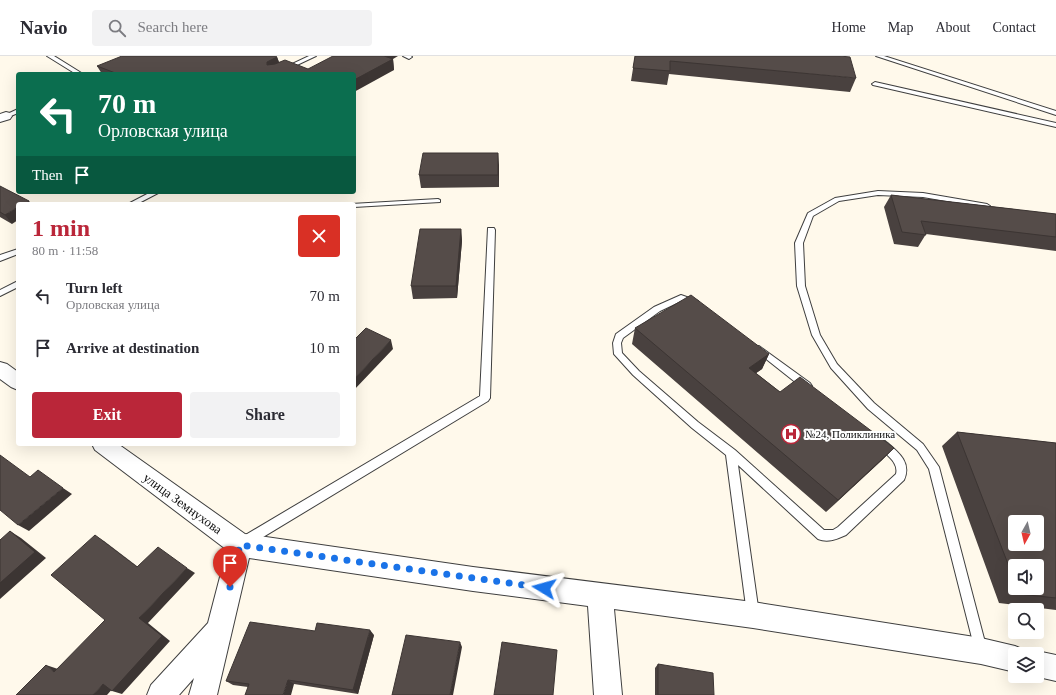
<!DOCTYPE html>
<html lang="en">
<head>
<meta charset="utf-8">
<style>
  :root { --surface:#fff; --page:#f2f2f3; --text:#2b2b33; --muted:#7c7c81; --line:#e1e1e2; --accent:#ba2639 }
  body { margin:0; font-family:"Times New Roman",serif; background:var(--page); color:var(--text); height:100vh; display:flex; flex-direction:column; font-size:15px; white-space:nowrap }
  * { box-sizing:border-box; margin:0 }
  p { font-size:13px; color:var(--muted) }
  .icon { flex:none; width:22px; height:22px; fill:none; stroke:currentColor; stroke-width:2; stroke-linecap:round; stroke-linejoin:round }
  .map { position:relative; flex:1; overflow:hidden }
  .panel { position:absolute; left:16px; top:146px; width:340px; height:244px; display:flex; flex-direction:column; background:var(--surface); border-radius:4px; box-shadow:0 4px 16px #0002 }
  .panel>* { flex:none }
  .banner { position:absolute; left:16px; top:16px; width:340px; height:122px; border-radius:4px; box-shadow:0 4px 16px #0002; background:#0b6e4f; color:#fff; overflow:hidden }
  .needle { width:26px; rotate:188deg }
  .tools { position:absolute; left:1008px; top:459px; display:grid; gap:8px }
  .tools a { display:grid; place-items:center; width:36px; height:36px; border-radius:4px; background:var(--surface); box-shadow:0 4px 16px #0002; font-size:20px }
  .pin { position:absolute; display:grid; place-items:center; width:34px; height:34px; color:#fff; margin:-41px -17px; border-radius:50% 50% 50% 0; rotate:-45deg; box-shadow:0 0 4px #0007 }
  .pin .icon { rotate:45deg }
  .me { position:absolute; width:44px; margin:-22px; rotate:278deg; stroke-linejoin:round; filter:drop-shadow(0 0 3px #0008) }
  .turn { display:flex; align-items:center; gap:14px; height:84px; padding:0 16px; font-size:18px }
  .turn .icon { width:52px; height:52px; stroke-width:2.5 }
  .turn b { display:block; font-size:28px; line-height:34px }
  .then { display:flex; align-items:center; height:38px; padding:0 16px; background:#0003; gap:8px; font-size:15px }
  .round { display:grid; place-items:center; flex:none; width:42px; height:42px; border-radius:4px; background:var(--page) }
  .head { display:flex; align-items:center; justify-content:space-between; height:68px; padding:0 16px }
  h1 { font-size:24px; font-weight:800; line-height:30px; color:var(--accent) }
  .action { display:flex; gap:8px; margin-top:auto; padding:8px 16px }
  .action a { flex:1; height:46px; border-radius:4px; background:var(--accent); color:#fff; font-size:16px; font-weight:800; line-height:46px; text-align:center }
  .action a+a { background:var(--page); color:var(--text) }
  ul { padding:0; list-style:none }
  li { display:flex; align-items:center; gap:12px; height:52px; padding:0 16px }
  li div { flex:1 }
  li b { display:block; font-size:15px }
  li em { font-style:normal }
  header { display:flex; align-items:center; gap:24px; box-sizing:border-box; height:56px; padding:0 20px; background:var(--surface); border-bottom:1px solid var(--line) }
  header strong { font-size:19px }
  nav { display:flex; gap:22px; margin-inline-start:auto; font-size:14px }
  .search { width:280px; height:36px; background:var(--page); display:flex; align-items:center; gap:10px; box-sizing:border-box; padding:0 14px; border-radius:4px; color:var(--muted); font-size:15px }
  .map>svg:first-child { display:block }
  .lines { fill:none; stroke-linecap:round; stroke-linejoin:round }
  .lane-casing { stroke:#3f3f3f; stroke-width:2 }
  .street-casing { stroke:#3f3f3f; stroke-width:2 }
  .lane { fill:#fff; fill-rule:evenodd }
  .street { fill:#fff; fill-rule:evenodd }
  .wall { fill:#49413f; fill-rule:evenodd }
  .shaded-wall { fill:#3c3533 }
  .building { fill:#554c49; stroke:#3c3533; fill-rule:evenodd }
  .route { stroke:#1a73e8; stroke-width:7; stroke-dasharray:0 12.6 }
  .labels { text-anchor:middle; stroke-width:4; stroke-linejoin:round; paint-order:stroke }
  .poi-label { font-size:11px; fill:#0c0c0c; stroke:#fff; text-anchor:start }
  .near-street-label { font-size:13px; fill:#0c0c0c; stroke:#fff }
</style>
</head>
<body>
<header>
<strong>Navio</strong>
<div class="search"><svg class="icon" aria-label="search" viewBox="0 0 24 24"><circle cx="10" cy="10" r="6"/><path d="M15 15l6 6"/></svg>Search here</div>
<nav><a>Home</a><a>Map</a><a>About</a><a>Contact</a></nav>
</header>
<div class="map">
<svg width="1056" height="639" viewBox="0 0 1056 639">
  <rect width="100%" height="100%" fill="#fff9eb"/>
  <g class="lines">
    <g class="lane-casing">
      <path id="lane" d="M 47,0 L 54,0 L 83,18 L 76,18 Z
        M 309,0 L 316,0 L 278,18 L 271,18 Z
        M 403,0 L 411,0 L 412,1 L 409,3 Z
        M 876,0 L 884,0 L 1056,55 L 1056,59 Z
        M 875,26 L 1056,67 L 1056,71 L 873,29 L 872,28 Z
        M 18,53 L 18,57 L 6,62 L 3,60 Z
        M 878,135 L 923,137 L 987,148 L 990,150 L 987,152 L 923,141 L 878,139 L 839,145 L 813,160 L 803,187 L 805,230 L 820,279 L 837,308 L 874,347 L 923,388 L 939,411 L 987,594 L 985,598 L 981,600 L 977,598 L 975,594 L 929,413 L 917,394 L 868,353 L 831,312 L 812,279 L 797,230 L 795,187 L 808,157 L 835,142 Z
        M 151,136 L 160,136 L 137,148 L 128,148 Z
        M 438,143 L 440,144 L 440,146 L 354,151 L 354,148 L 351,148 Z
        M 488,172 L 494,172 L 495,174 L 490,342 L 488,345 L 250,489 L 246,490 L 242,489 L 240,485 L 242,481 L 480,340 Z
        M 18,193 L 18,198 L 0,205 L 0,199 Z
        M 18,225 L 18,231 L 0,240 L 0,234 Z
        M 681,239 L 698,245 L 699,247 L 695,250 L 681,245 L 660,255 L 623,282 L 621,287 L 622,297 L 639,315 L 698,366 L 735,394 L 824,474 L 833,474 L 838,471 L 896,418 C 899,406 886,399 879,391 L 877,388 L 879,385 L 882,384 L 885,385 C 898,396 912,406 904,424 L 846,479 C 837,483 828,487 818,483 L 738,409 L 759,558 L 757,562 L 753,564 L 749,562 L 747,558 L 726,399 L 692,372 L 633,319 L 614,298 L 613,287 L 616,278 L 654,251 Z
        M 759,290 L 810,327 L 812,330 L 810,333 L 804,333 L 756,295 L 755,293 L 756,291 Z"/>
    </g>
    <g class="street-casing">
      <path id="street" d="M 6,56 L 10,57 L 12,60 L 10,63 L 0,66 L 0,58 Z
        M 0,306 L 7,308 L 18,316 L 18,334 L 11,331 L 0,323 Z
        M 92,388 L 118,388 L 245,478 L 473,511 L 753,546 L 981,582 L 1015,590 L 1024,594 L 1026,598 L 1015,598 L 1015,616 L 981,608 L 753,572 L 614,553 L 622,639 L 594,639 L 588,550 L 473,535 L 249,502 L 217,639 L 189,639 L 194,622 L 179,639 L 147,639 L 151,629 L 208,567 L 227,494 L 95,394 Z
        M 1037,595 L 1056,599 L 1056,625 L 1034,620 L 1037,620 L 1037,598 L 1029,598 Z"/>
    </g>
    <use href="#lane" class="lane"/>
    <use href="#street" class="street"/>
  </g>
  <path class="wall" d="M 635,0 L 856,22 L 850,36 L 669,18 L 667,29 L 631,25 Z
    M 277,1 L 279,6 L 308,13 L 393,3 L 394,14 L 354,18 L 102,18 L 97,10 Z
    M 499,109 L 499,131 L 421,132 L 419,119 Z
    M 0,130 L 12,168 L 0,161 Z
    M 891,139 L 1056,158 L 1056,195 L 926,178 L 918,191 L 894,188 L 884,151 Z
    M 461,173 L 462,185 L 457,242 L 413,243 L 411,230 Z
    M 635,272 L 769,298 L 762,313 L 756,317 L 780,336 L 894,392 L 881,405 L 826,456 L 632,288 Z
    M 957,376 L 1056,387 L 1056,554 L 999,547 L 942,390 ZM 1015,510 L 1037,532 L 1015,532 Z
    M 374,579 L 358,638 L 294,628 L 248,631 L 233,629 L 226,625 Z
    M 658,608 L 714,639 L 655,639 L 655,612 Z"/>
  <path class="shaded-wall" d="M 379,0 L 398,0 L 393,3 L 394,14 L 354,36 L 354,24 Z
    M 277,1 L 281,12 L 270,18 L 267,6 Z
    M 498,97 L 499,109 L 499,131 L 498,119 Z
    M 29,145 L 32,148 L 24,148 Z
    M 18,151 L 18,164 L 12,168 L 5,159 Z
    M 461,173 L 462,185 L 457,242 L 456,230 Z
    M 391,284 L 393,293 L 354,334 L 354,323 Z
    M 769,298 L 762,313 L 742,327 L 749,312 Z
    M 894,392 L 881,405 L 826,456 L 838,444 Z
    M 63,432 L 72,438 L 29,475 L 18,469 Z
    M 10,475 L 21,482 L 46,502 L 0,543 L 0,527 Z
    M 95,479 L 104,485 L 146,517 L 137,511 Z
    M 187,512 L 195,517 L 148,567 L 170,585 L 122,638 L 112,635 L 139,562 Z
    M 370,574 L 374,579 L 358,638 L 353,634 Z
    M 460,586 L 462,591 L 453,639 L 450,639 Z
    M 46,609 L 58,613 L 54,616 Z
    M 288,624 L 294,628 L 291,639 L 283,639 Z
    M 103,628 L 114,631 L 107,639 L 93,639 Z"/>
  <path class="building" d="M 122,0 L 275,0 L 277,1 L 267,6 L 267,9 L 275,8 L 285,4 L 308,13 L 333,0 L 384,0 L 393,3 L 354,24 L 354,18 L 118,18 L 97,10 Z
    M 635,0 L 840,0 L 850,1 L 856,22 L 670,5 L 670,15 L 633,12 Z
    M 423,97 L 498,97 L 498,119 L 419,119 Z
    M 0,130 L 29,145 L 24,148 L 18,148 L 18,151 L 5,159 L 0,156 Z
    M 891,139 L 1056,158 L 1056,181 L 921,165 L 926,179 L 902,176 Z
    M 420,173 L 461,173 L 456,230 L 411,230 Z
    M 691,239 L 769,298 L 749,312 L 780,336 L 800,321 L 894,392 L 838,444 L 635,272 Z
    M 366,272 L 391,284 L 354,323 L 354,284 Z
    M 957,376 L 1056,387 L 1056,542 L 1019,538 L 1017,532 L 1037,532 L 1037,510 L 1015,510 L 1015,526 ZM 1015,466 L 1037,466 L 1037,488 L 1015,488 Z
    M 0,399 L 30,421 L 38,414 L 63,432 L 18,469 L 0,454 Z
    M 10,475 L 35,496 L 0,527 L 0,484 Z
    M 95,479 L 137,511 L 158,491 L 187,512 L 139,562 L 162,580 L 112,635 L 103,628 L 93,639 L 16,639 L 46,609 L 54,616 L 105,564 L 51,519 Z
    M 250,566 L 315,575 L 317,567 L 370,574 L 353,634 L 288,624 L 283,639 L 245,639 L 249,628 L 226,625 Z
    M 406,579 L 460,586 L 450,639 L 392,639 Z
    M 502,586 L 557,594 L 553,639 L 494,639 Z
    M 658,608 L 713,617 L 714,639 L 658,639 Z"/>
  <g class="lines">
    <path class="route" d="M 230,531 L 240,489 L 544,532"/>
  </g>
  <defs>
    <g id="hospital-ring" transform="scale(1)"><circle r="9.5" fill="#fff" stroke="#ba2639" stroke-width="1.5"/><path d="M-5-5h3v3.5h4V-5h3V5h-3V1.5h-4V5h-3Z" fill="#ba2639"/></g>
  </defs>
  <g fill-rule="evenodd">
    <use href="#hospital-ring" x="791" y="378"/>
  </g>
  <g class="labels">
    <g class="poi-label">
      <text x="805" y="382">№24, Поликлиника</text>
    </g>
    <g class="near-street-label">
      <text transform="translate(183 447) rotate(36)" y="5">улица Земнухова</text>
    </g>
  </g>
</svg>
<div class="tools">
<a><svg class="needle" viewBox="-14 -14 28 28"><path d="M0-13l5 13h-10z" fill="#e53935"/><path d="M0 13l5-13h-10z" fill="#7c7c81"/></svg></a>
<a><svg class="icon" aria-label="sound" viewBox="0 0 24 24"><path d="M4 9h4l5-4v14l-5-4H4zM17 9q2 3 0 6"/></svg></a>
<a><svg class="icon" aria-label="search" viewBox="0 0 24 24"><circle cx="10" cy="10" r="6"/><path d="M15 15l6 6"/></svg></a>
<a><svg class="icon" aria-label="layers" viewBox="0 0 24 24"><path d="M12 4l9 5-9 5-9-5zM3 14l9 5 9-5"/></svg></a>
</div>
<div class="pin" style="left:230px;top:531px;background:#d93025"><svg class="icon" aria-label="arrive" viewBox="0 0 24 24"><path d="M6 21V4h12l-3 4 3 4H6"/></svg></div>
<svg class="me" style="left:544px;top:532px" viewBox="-20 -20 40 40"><path d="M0-17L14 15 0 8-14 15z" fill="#1a73e8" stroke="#fff" stroke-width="4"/></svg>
<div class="banner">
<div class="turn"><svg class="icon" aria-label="left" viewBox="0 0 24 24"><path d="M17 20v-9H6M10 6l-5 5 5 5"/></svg><div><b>70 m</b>Орловская улица</div></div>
<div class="then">Then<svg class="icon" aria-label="arrive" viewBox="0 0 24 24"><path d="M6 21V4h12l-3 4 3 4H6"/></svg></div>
</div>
<section class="panel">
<div class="head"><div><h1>1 min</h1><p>80 m · 11:58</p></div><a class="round" style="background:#d93025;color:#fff"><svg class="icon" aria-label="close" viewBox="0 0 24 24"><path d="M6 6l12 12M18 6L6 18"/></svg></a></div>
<ul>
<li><svg class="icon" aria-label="left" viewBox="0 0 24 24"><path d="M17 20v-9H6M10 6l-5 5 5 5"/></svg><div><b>Turn left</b><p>Орловская улица</p></div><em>70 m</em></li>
<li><svg class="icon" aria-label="arrive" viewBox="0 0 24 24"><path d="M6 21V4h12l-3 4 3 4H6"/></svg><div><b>Arrive at destination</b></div><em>10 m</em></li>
</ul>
<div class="action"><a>Exit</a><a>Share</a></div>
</section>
</div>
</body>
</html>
